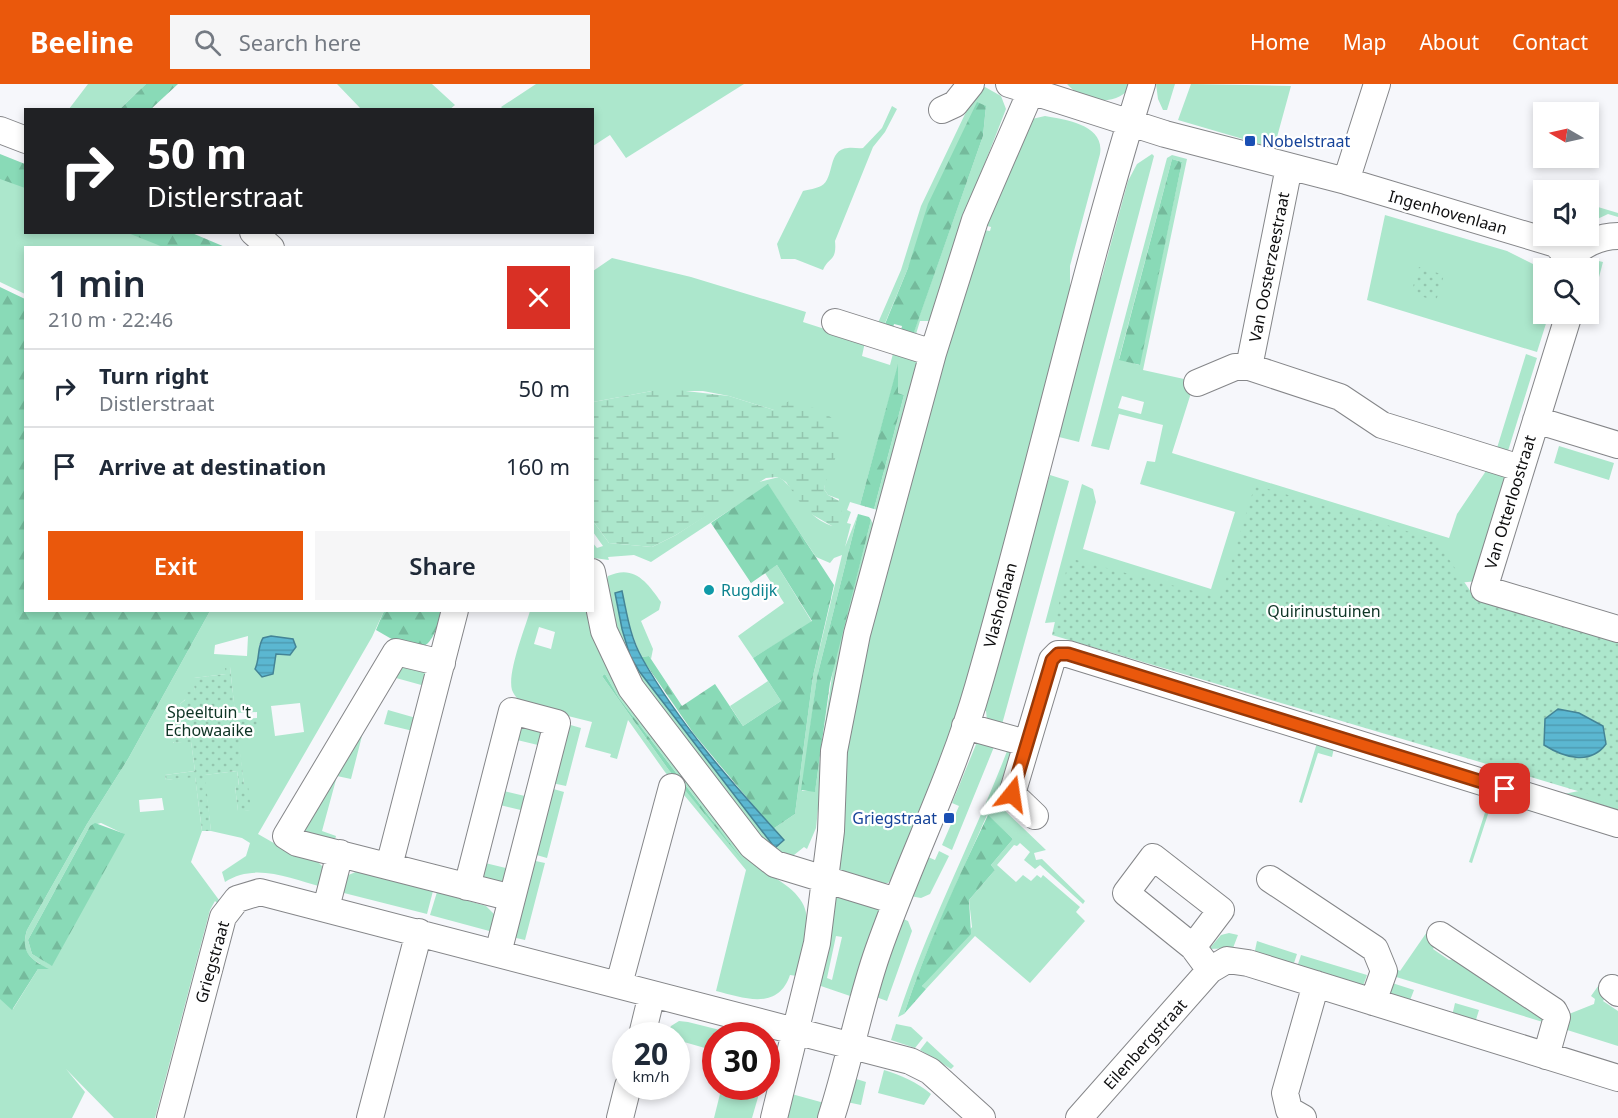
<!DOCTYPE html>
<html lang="en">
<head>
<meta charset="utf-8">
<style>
  :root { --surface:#fff; --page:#f6f6f7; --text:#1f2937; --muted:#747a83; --line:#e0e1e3; --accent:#ea580c }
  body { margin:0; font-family:"Noto Sans",sans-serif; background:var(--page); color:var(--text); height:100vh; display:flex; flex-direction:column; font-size:22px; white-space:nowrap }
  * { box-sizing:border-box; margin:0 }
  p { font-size:20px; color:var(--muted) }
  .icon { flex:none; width:33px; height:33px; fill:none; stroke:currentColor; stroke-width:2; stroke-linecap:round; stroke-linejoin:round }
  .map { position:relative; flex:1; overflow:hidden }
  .panel { position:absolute; left:24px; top:162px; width:570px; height:366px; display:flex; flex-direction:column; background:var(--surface); border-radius:0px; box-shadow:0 3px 9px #0003 }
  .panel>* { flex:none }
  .top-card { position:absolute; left:24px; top:24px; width:570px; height:126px; border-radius:0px; box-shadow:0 3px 9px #0003; background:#202124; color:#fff; overflow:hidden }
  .needle { width:39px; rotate:279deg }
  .fabs { position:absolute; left:1533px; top:18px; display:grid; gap:12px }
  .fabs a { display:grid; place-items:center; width:66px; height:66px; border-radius:0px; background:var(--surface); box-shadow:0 3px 9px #0003; font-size:30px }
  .speed { position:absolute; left:612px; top:938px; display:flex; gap:12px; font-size:30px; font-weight:700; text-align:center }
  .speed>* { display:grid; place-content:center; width:78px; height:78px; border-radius:50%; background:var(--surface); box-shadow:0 3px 9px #0003; line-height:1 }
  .speed small { font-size:15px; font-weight:400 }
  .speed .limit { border:9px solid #d22; background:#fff; color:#111 }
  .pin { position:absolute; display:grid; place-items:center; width:51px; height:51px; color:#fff; margin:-26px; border-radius:12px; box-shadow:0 3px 9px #0006 }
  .me { position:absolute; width:66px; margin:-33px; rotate:15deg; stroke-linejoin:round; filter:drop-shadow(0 0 4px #0008) }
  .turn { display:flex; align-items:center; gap:21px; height:126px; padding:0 24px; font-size:27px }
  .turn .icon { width:78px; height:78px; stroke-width:2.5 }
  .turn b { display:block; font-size:42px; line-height:51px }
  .round { display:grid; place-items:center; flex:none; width:63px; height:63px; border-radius:0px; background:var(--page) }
  .summary { display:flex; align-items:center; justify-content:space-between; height:102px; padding:0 24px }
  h1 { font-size:36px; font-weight:600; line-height:45px }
  .primary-button { display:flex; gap:12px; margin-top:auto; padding:12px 24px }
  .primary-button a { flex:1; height:69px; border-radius:0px; background:var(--accent); color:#fff; font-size:24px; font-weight:600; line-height:69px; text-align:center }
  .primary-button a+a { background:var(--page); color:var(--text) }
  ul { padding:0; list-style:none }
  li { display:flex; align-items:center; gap:18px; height:78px; padding:0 24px; border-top:2px solid var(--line) }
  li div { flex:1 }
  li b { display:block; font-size:22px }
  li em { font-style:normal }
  header { display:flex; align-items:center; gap:36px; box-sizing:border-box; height:84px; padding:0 30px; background:var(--accent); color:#fff }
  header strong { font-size:28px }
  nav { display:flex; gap:33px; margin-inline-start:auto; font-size:21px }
  .search { width:420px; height:54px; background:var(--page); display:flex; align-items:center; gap:15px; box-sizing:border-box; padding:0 21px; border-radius:0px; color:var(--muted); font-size:22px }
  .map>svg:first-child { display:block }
  .grass { fill:#ace7cc; fill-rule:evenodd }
  .forest { fill:url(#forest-firs) }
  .wetland { fill:url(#wetland-marsh) }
  .park { fill:url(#park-dots) }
  .water { fill:url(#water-rules); stroke:#448496; stroke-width:1.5 }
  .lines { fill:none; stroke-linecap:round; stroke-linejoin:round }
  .minor-casing { stroke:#858689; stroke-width:28 }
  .minor { stroke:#fff; stroke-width:26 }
  .route-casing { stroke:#983908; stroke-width:15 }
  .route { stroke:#ea580c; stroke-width:10 }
  .transit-dot { fill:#1a4fb4; stroke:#fff; stroke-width:2 }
  .culture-dot { fill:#0f9aa8; stroke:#fff; stroke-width:2 }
  .labels { text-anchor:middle; stroke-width:4.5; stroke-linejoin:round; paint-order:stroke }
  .transit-label { font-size:16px; fill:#164399; stroke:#fff; text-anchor:start }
  .street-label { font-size:16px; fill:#0d0d0e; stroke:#fff }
  .culture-label { font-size:16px; fill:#0d838f; stroke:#fff; text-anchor:start }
  .park-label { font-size:16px; fill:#0e3425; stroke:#fff }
</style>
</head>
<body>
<header>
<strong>Beeline</strong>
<div class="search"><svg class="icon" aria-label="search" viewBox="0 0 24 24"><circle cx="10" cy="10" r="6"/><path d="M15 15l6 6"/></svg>Search here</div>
<nav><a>Home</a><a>Map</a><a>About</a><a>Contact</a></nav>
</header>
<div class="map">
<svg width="1618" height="1034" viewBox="0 0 1618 1034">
  <defs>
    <pattern id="forest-firs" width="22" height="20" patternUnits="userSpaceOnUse" patternTransform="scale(1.5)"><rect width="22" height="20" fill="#89dab7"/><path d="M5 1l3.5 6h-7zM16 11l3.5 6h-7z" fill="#75ba9c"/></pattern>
    <pattern id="wetland-marsh" width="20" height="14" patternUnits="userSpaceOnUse" patternTransform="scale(1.5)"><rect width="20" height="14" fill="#ace7cc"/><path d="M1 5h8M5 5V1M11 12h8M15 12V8" fill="none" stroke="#93c5ae"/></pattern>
    <pattern id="park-dots" width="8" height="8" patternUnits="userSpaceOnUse" patternTransform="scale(1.5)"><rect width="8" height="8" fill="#ace7cc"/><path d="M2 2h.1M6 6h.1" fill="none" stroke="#93c5ae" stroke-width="1.8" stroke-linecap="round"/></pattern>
    <pattern id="water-rules" width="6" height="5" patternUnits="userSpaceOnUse" patternTransform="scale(1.5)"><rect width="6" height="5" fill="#5bb7d1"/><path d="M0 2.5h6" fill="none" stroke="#4e9cb2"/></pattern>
  </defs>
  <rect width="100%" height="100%" fill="#f6f7fb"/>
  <path class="grass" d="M 88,0 L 146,0 L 120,25 L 69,25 Z
    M 337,0 L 432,0 L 455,21 L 449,26 L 361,25 Z
    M 536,0 L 744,0 L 626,74 L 610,51 L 593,62 L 592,26 L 503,25 L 501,23 Z
    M 1067,0 L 1132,0 C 1120,24 1083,19 1067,0 Z
    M 1156,0 L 1175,0 L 1167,26 L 1163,26 L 1158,15 Z
    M 1191,0 L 1291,2 L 1274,64 L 1178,36 Z
    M 985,3 L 1001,12 L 1006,25 L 967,125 L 930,237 L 920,237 L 913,260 L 912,253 L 983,52 L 986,22 L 908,184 L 883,244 L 874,248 L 901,186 L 921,122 L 977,5 Z
    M 892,22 L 897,25 L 885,48 L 873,63 L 835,157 C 837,178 829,172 823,186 L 795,175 L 781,175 L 777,160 L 803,107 C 808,106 817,104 821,102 C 835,95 827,65 848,64 C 853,63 858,65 863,64 L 882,44 Z
    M 1045,32 C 1067,36 1105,41 1100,70 L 1070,182 L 1070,231 L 969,609 L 934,706 L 896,791 L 888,799 L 883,799 L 844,790 L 836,781 C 833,672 868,552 896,447 C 922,345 948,244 983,146 L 990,147 L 991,143 L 984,141 L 1022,46 L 1032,35 Z
    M 1152,70 L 1154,72 L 1079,358 L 1055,352 L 1079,241 L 1102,192 L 1128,97 L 1137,80 Z
    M 1172,71 L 1187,75 L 1143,286 L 1184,295 L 1191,309 L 1172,369 L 1449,454 L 1457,430 L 1488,384 L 1508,392 L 1478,497 L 1045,539 L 1082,400 L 1093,405 L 1096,418 L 1083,465 L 1211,505 L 1235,428 L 1140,400 L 1147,377 L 1155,378 L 1163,341 L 1119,330 L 1109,366 L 1091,362 L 1167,74 ZM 1172,75 L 1182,78 L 1139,281 L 1119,275 ZM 1122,312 L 1144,318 L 1141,330 L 1118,324 Z
    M 0,86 L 25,95 L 26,148 L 151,149 L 192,163 L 26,164 L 25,210 L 0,198 Z
    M 1588,120 L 1618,129 L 1618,133 L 1608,130 L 1589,139 Z
    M 1385,131 L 1507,167 L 1543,185 L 1544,230 L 1549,230 L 1537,268 L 1367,216 Z
    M 1578,172 L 1603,178 L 1598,197 L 1589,194 L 1588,184 L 1578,184 Z
    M 612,174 L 691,193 L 806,228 L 803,238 L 865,258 L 862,272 L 890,281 L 894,266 L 918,277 L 878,426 L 874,425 L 904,311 L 898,309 L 898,282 L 860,421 L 850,418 L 847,426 L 851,428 L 847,439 L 851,440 L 845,463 L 858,430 L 817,593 L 802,707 L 815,707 L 834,579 L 871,436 L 874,442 L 824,667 L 816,744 L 807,765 L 804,763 L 794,771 L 775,771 L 642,604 L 619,564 L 606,500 L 608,492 C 634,480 647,498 661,518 L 659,526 L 641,537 L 653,565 L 651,575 L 649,572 L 641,573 L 629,541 L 622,508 L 616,509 L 622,545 L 635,580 L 775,764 L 783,756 L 773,745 L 795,730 L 813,592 L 842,471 L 834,474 L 830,479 L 816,473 L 768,401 L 651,478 L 634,471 L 608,473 L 609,476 L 594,474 L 592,458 L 597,464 L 603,462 L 593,448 L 593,437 L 609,459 L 652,463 L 676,451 L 755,399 L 779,393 C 801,409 802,431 832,442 L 839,415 L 828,411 L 824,405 L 834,337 L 826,332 L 774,326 L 729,312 L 703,307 L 652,307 L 593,318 L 593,187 Z
    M 1526,270 L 1537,274 L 1508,367 L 1497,364 Z
    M 1559,362 L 1614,379 L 1609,396 L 1554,379 Z
    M 1050,391 L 1069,397 L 1001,644 L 987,636 L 986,627 L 978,625 L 1038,401 L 1046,403 Z
    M 777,481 L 812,538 L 753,574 L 738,552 L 784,519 L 765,489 Z
    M 592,526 L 763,787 C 820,818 810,834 797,892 L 790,891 C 778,927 744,914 716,907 L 746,786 L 665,688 L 628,636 L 617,675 L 610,673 L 611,670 L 585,663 L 592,638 L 528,622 C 521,618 515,614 512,606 C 507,589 525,544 530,527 ZM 539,543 L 555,548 L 551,565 L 534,560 ZM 605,590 L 619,614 L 716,741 L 668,685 L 602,592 Z
    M 210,527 L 384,527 L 372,553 L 258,750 L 286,766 L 316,776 L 325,785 L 322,803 C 291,795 255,778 225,798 L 222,788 L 246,772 L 250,759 L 242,754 L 211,747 L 204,691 L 237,687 L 239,702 L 235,702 L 238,727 L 250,726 L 247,701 L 244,701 L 237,646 L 257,634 L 257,628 L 235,629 L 230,583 L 226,590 L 194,594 L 195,607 L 180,620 L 184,651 L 173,659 L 191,657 L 195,687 L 165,691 L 166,696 L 195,692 L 202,747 L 191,778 L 219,816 L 217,819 L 215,817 L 210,826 L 155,1034 L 114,1034 L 66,985 L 85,1008 L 72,1034 L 0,1034 L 0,910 L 13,925 L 38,885 L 40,880 C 25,871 22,863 27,846 L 87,740 L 128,675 ZM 248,552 L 247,572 L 214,570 L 215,561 ZM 259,560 L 290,571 L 276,570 L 256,585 L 260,572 ZM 300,619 L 304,648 L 275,652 L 271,622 ZM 162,714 L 164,726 L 140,728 L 139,716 ZM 101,739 L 124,750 L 51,881 L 32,870 L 28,856 L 90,742 Z
    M 400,580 L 428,588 L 425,602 L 396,594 Z
    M 768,597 L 781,617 L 743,642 L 730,622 Z
    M 388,626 L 416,634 L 413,647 L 384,640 Z
    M 517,640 L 546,648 L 542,662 L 513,655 Z
    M 567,640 L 581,644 L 566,702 L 552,699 Z
    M 364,644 L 351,695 L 337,692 L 322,747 L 336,752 L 334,759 L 301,751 Z
    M 977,658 L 996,658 L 952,766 L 942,761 L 959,722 L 952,719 Z
    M 1317,659 L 1334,664 L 1332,673 L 1318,669 L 1302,719 L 1299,718 Z
    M 1009,662 L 1012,665 L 1015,679 L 1001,723 L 1046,766 L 1034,769 L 1036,776 L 1042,775 L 1085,817 L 1083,820 L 1040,781 L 1035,785 L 1024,776 L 1030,768 L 1020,759 L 1017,762 L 1014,761 L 997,781 L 1016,798 L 1023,791 L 1031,797 L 1037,791 L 1041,794 L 1043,791 L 1080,823 L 1076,828 L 1085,837 L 1030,899 L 975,852 L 926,905 L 922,902 L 972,843 L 969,816 L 995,786 L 991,781 L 1013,755 L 987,731 C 958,797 927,861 904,930 L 898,933 C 928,840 974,754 1009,662 Z
    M 1618,699 L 1618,733 L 1564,710 Z
    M 550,704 L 564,708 L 547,774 L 533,770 Z
    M 500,706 L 529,713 L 525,727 L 496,720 Z
    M 1490,713 L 1507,718 L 1505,724 L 1491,721 L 1472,779 L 1469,778 Z
    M 939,767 L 949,772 L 930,810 L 921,814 L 910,812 L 928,773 L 935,776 Z
    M 531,776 L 545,779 L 525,856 L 512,853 Z
    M 481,778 L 510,785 L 506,799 L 478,792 Z
    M 358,787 L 433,807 L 427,830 L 340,808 L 346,792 Z
    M 437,808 L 486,822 L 496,832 L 493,848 L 430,831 Z
    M 840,812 L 879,824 L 881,827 L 856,914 L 815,900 L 833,814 ZM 836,852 L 842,853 L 832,896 L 827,894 Z
    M 901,834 L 908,837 L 912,847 L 887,917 L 876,913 Z
    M 1429,845 L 1440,852 L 1433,865 L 1449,876 L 1459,874 L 1540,926 L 1546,939 L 1393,892 L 1395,884 L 1400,887 Z
    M 1229,849 L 1238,851 L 1233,864 L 1209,865 L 1221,851 Z
    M 1257,857 L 1297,870 L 1292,885 L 1254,871 Z
    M 1301,871 L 1367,891 L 1362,905 L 1296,886 Z
    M 1606,891 L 1616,897 L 1603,917 L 1618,927 L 1618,962 L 1564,945 L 1569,930 L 1594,920 L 1595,915 L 1591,912 Z
    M 1389,898 L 1414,906 L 1409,919 L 1389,911 Z
    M 1455,919 L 1479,926 L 1475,939 L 1452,932 Z
    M 679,937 L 688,938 L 740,951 L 716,951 L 715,972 L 711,970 L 712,966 L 677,956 L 676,951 L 666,951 L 671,942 Z
    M 896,940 L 911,943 L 923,954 L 915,964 L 891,956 Z
    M 927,957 L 954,982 L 951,985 L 920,966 Z
    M 884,986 C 901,991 917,998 931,1010 L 924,1021 L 878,1009 Z
    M 850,993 L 866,998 L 861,1021 L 842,1017 Z
    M 722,1002 L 761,1003 L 752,1034 L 714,1034 Z
    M 788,1009 L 828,1020 L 824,1034 L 781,1034 Z"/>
  <path class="forest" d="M 146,0 L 178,0 L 151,25 L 120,25 Z
    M 977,18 L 986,22 L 983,52 L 912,254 L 900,250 L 902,242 L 894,240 L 892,248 L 883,245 L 908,184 L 928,120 Z
    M 0,70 L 25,80 L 25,104 L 0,95 Z
    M 1172,75 L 1182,78 L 1140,281 L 1119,276 Z
    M 128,149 L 192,149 L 225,163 L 163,163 Z
    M 0,203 L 25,215 L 26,526 L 210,527 L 128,675 L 87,740 L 27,846 C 20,868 31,876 49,885 L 38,885 L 12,926 L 0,915 Z
    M 898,280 L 898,309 L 904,311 L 874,425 L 860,421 Z
    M 768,400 L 834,501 L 813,592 L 795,730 L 773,745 L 694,650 L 641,573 L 649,572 L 682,622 L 715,600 L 743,642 L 781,617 L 753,574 L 812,537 L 777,481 L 751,499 L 711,439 Z
    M 858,430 L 869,433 L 871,436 L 830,599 L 815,708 L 801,706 L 817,593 Z
    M 384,527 L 442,527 C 429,577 415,569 376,546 Z
    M 605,590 L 619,614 L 744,778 L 668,685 L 602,592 Z
    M 988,731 L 1013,755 L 991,781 L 995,786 L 969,816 L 971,850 L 922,902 L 926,905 L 904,930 C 927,861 957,796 988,731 Z
    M 95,739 L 125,750 L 52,882 L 32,870 L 28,856 L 90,742 Z"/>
  <path class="wetland" d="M 677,306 L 729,312 L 774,326 L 789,317 C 807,321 844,330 841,355 C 839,372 827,388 824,405 L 828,411 L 843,419 L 839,439 L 832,442 L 806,427 L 786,398 L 778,393 L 766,394 L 676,451 L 652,463 L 609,459 L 593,437 L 593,318 L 652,307 Z"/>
  <path class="park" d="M 1419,183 L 1444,191 L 1436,217 L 1411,209 Z
    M 1255,401 L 1436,456 L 1473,511 L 1618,556 L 1618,719 L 1052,551 L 1069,474 L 1220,514 Z
    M 230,583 L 236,636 L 257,634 L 258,643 L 238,646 L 244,701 L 248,701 L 251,726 L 238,728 L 235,702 L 239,701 L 237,687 L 205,691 L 211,747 L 202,747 L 195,693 L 166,696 L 165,691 L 195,687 L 191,658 L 174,659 L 173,653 L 184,651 L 180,620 L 185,616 L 186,608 L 195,607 L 193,594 L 226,590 L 225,584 Z"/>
  <path class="water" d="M 622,507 C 627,530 630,553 642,574 C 679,640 733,700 784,756 L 775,764 L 639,587 L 630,572 L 622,545 L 615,509 Z
    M 271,552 L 293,555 L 296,563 L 290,571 L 276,570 L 273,590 L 262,593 L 255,585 C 260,575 257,563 263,554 Z
    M 1558,625 L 1579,629 L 1603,642 L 1606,660 C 1590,682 1563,673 1544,661 L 1545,635 Z"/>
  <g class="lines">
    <g class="minor-casing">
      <path id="minor" d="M 1009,0 L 1165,50 L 1346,97 L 1377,0
        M 942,26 L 955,20 L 971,0
        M 0,46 L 26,56
        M 1289,83 L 1249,283 L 1340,313 L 1382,341 L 1520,384
        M 1346,97 L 1556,160 L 1568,173 L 1573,184
        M 253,148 L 271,164
        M 1568,173 C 1584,161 1598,152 1618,152
        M 1569,230 L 1484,505 L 1618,545
        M 835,238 L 933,269
        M 1197,299 L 1235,283 L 1249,283
        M 1536,336 L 1618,361
        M 592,488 L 604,547 L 631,604 L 752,762 L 775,780 L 896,817
        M 442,579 L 396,568 L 286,752 L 297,759 L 512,814
        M 965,642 L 1026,659
        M 1035,732 L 1012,710 L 1052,576 L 1058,570 L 1068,570 L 1618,740
        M 389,782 L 455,526
        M 1270,795 L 1375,865 L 1384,887 L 1373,918
        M 467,803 L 512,627 L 557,639 L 498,869
        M 326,824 L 340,769
        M 1440,851 L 1554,927 L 1557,933 L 1546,972
        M 1193,863 L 1221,826 L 1153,773 L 1126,809 L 1193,863 L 1210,886
        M 619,900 L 672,703
        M 1612,904 L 1618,909
        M 642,951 L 652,910
        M 170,1034 L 223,833 L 237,815 L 260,808 L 910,977 L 930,987 L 982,1034
        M 370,1034 L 419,848
        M 620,1034 L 628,1002
        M 774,1034 L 817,859 L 831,747 L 834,667 L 857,550 L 933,269 L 975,136 L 1034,0
        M 831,1034 C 849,979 859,921 878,867 C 909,778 952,694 978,603 C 1036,403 1080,199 1142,0
        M 1079,1034 L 1210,886 L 1227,876 L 1248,879 L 1618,994
        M 1303,1034 L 1289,1026 L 1285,1009 L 1316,900"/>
    </g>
    <use href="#minor" class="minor"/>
  </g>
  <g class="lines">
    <g class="route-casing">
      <path id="route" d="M 1012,710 L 1052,576 L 1058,570 L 1068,570 L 1505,705"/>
    </g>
    <use href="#route" class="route"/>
  </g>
  <g class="transit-dot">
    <rect x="1244" y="51" width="12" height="12" rx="3"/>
    <rect x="943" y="728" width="12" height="12" rx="3"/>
  </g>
  <circle class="culture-dot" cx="709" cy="506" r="6"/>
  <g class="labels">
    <g class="transit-label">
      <text x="1262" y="63">Nobelstraat</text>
      <text x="937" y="740" text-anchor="end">Griegstraat</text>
    </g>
    <g class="street-label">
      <text transform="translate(1448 128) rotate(16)" y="6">Ingenhovenlaan</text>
      <text transform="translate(1269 183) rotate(-79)" y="6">Van Oosterzeestraat</text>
      <text transform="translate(1510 418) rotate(-73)" y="6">Van Otterloostraat</text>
      <text transform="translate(1000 521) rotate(-75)" y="6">Vlashoflaan</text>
      <text transform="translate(212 878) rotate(-74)" y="6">Griegstraat</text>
      <text transform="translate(1145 960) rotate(-48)" y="6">Eilenbergstraat</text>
    </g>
    <g class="culture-label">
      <text x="721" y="512">Rugdijk</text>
    </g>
    <g class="park-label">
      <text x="1324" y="533">Quirinustuinen</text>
      <text x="209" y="634">Speeltuin 't<tspan x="209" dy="18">Echowaaike</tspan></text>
    </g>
  </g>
</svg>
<div class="fabs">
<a><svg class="needle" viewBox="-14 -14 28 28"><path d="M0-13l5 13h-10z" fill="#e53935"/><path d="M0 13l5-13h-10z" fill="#747a83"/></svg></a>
<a><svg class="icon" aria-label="sound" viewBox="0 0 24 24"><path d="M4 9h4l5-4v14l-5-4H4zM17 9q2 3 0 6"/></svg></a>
<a><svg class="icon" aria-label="search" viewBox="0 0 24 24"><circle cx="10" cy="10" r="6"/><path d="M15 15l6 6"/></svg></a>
</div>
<div class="speed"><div>20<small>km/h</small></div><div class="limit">30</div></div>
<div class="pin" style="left:1505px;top:705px;background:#d93025"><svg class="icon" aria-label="arrive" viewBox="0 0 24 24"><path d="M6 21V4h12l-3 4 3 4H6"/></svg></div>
<svg class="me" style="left:1012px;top:710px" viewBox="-20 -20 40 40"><path d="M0-17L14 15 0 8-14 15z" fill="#ea580c" stroke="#fff" stroke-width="4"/></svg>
<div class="top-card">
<div class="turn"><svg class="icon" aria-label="right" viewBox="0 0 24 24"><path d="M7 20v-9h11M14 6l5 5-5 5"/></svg><div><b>50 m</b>Distlerstraat</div></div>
</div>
<section class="panel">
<div class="summary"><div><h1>1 min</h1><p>210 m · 22:46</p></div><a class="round" style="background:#d93025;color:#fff"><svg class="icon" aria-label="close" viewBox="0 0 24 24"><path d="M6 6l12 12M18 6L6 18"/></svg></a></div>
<ul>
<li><svg class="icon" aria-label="right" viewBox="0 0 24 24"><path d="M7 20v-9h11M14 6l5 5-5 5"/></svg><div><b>Turn right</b><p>Distlerstraat</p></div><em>50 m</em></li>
<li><svg class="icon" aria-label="arrive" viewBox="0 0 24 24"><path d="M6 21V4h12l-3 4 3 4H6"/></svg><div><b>Arrive at destination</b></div><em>160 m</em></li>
</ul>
<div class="primary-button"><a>Exit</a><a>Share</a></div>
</section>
</div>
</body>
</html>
